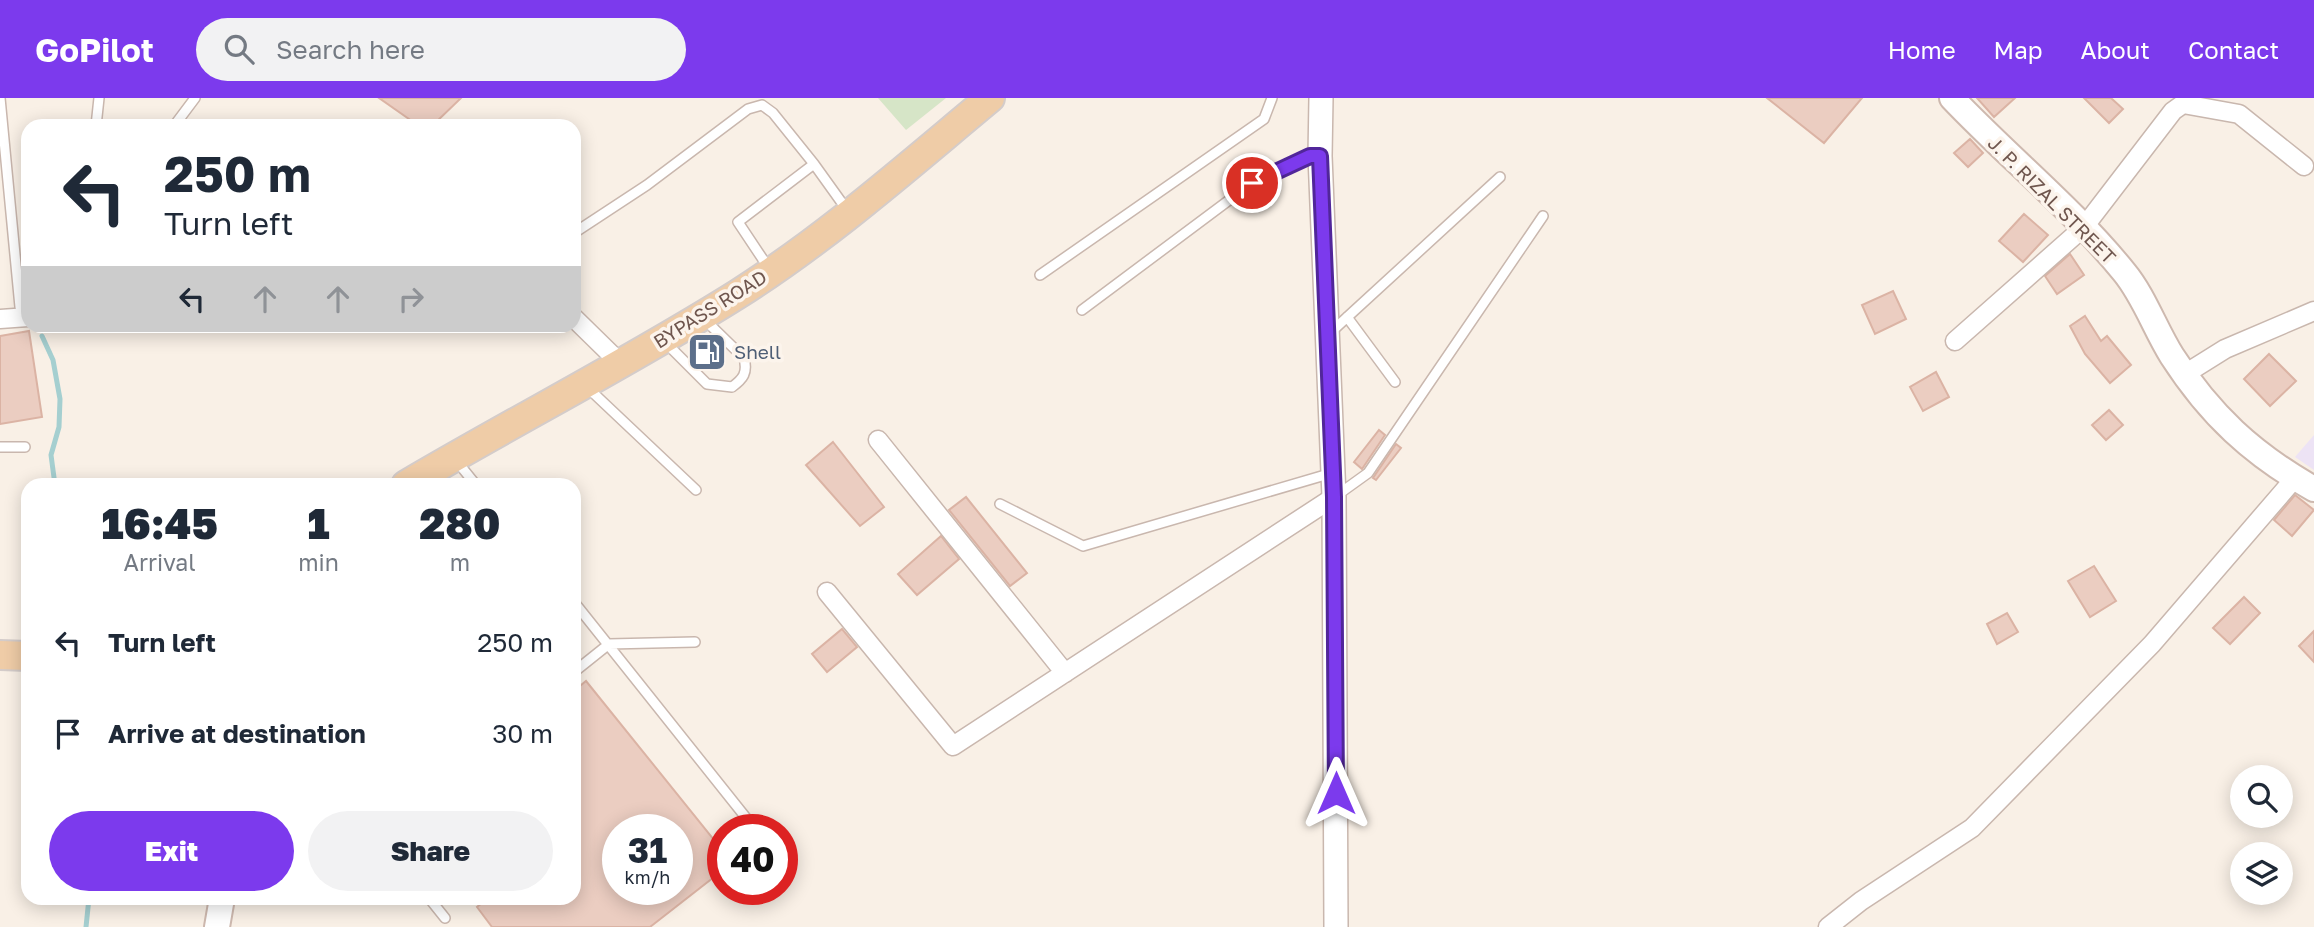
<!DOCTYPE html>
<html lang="en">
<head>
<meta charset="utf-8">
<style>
  :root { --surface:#fff; --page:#f2f2f3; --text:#1f2937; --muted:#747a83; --accent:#7c3aed }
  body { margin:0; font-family:"Golos Text",sans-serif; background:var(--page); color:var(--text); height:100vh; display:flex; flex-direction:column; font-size:26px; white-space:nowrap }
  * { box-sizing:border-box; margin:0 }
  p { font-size:23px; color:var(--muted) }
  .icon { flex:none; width:38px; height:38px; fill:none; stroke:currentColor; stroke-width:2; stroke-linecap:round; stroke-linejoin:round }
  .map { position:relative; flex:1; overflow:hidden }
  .panel { position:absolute; left:21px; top:380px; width:560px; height:427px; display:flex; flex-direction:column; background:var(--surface); border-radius:21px; box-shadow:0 4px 18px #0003 }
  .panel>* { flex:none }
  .hud { position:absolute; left:21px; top:21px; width:560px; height:214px; border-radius:21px; box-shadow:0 4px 18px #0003; background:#fff; color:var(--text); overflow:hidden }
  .buttons { position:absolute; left:2230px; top:667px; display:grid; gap:14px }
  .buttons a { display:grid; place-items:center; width:63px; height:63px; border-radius:50%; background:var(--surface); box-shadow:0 4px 18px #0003; font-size:35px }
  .speed { position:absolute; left:602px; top:716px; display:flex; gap:14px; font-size:35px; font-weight:700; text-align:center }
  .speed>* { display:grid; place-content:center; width:91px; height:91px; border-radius:50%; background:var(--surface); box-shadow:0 4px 18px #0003; line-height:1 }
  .speed small { font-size:18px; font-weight:400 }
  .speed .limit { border:10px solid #d22; background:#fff; color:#111 }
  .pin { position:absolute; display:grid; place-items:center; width:60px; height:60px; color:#fff; margin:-30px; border:4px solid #fff; border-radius:50%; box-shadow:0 2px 7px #0007 }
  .me { position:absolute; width:77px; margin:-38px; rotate:0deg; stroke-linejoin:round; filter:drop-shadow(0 0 5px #0008) }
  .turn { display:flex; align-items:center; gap:24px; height:147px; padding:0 28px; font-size:32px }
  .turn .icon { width:91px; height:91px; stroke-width:2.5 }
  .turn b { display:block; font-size:49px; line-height:60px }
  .lanes { display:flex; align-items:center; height:66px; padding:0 28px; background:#0003; justify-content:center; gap:35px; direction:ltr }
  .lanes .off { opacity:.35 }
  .eta { display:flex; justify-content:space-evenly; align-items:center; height:119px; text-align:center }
  .eta b { font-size:42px; font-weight:800; line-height:49px }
  .primary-button { display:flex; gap:14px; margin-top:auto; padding:14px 28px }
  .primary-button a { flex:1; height:80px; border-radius:42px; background:var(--accent); color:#fff; font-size:28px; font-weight:800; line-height:80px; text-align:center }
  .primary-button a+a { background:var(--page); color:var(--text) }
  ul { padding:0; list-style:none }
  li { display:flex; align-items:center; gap:21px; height:91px; padding:0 28px }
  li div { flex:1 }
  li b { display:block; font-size:26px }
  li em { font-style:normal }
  header { display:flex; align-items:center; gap:42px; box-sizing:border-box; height:98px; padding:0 35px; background:var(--accent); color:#fff }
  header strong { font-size:33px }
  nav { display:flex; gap:38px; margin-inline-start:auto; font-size:24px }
  .search { width:490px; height:63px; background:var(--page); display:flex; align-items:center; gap:18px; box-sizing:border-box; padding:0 24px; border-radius:38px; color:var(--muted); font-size:26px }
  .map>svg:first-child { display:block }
  .education { fill:#ede3f5 }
  .green { fill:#d6e5c7 }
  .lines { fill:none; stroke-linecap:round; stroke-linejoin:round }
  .stream { stroke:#a5cfd0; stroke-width:5 }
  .building { fill:#ebcdc1; stroke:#dbb3a4; stroke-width:2; fill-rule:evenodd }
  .service-casing { stroke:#c9b7ae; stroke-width:12 }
  .minor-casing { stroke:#c9b7ae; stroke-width:21 }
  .tertiary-casing { stroke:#c9b7ae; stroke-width:26 }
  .secondary-casing { stroke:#ceb9af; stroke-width:28 }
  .primary-casing { stroke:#d4ccca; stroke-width:32 }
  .service { stroke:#fff; stroke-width:9 }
  .minor { stroke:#fff; stroke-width:18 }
  .tertiary { stroke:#fff; stroke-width:23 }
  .secondary { stroke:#fff; stroke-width:24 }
  .primary { stroke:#efcca7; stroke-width:28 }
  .route-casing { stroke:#51269a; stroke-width:18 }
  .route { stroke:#7c3aed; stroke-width:12 }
  .labels { text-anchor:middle; stroke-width:7; stroke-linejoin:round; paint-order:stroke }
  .street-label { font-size:19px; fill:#6f564e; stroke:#fcf4ec }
  .service-label { font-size:19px; fill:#4e5e75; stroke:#fcf4ec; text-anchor:start }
</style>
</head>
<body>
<header>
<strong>GoPilot</strong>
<div class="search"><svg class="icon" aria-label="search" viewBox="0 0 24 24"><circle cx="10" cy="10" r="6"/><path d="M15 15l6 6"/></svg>Search here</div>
<nav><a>Home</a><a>Map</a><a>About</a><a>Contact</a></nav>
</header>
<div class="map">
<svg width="2314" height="829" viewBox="0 0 2314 829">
  <rect width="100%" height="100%" fill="#f9f0e6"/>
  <path class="education" d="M 2314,337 L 2314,372 L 2295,359 Z"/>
  <path class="green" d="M 878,0 L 946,0 L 906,32 Z"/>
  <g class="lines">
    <path class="stream" d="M 42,238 L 53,262 L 60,301 L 59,329 L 51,357 L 55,387
      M 86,829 L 89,800"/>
  </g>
  <path class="building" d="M 379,0 L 461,0 L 432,28 L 419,28 Z
    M 1767,0 L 1862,0 L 1824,45 Z
    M 1977,0 L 2015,0 L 1994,19 Z
    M 2084,0 L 2111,0 L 2123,11 L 2109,25 Z
    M 1970,41 L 1983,55 L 1968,69 L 1954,55 Z
    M 2024,116 L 2048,137 L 2023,164 L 1999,143 Z
    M 2070,156 L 2084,177 L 2057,196 L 2045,178 Z
    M 1893,193 L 1906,221 L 1875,236 L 1862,207 Z
    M 2085,218 L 2101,243 L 2107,238 L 2131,267 L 2110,285 L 2085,256 L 2070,228 Z
    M 29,233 L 42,319 L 0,326 L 0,238 Z
    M 2269,256 L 2296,283 L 2270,308 L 2244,281 Z
    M 1936,274 L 1949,299 L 1923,313 L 1910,289 Z
    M 2109,312 L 2123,327 L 2106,342 L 2092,327 Z
    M 1379,332 L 1385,337 L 1362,371 L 1354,364 Z
    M 833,344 L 884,409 L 860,428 L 806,367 Z
    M 1396,346 L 1401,350 L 1376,382 L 1373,380 Z
    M 2295,397 L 2314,412 L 2292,438 L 2274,422 Z
    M 966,399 L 1027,475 L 1010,488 L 949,412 Z
    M 941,438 L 959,461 L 917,497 L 898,476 Z
    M 2094,468 L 2116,503 L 2090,519 L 2068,483 Z
    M 2244,499 L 2260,515 L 2230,546 L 2213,530 Z
    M 2007,515 L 2018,534 L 1997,546 L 1987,526 Z
    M 842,531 L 857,549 L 827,574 L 812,556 Z
    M 2314,533 L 2314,564 L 2299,548 Z
    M 586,583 L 723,753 L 723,772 L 650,829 L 492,829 L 477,809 L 488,800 L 574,800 L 574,593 ZM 618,732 L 677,732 L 677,791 L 618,791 Z"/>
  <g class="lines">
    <g class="service-casing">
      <path id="service" d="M 0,0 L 20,209
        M 96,28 L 99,0
        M 174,28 L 195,0
        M 574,135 L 647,87 L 748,11 L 762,7 L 773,15 L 814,66
        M 770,172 L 738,124 L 814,66 L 847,112
        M 1040,177 L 1264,21 L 1272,0
        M 1082,212 L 1252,85 L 1310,58 L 1319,58
        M 1347,219 L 1395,284
        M 1331,234 L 1500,79
        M 666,245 L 707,286 L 732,289 C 743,281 748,275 744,260 L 704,221
        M 588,290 L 696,392
        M 0,349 L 25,349
        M 455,361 L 476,387
        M 1336,398 L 1368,375 L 1543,118
        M 1000,406 L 1083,448 L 1332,375
        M 574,504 L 751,726
        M 574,574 L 609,546 L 695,544
        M 429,800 L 445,820"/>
    </g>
    <g class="minor-casing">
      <path id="minor" d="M 574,220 L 621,266
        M 0,221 L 28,219
        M 1955,243 L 2084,129 L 2173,13 L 2183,6 L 2239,16 L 2304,68
        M 2185,276 L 2225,251 L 2314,213
        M 878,342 L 1065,575
        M 827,494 L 953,648 L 1334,399
        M 1828,829 L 1861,803 L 1972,730 L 2152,546 L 2295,380"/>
    </g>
    <g class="tertiary-casing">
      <path id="tertiary" d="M 1321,0 L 1320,58 L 1334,399 L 1336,829"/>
    </g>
    <g class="secondary-casing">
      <path id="secondary" d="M 1952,0 C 2008,59 2073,111 2124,174 C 2144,198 2155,231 2172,258 C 2210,317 2252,356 2314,391
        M 217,829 L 222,800"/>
    </g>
    <g class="primary-casing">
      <path id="primary" d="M 406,387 C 516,322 630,264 738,196 C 828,139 908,68 990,0
        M 0,557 L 28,558"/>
    </g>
    <use href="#service" class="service"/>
    <use href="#minor" class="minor"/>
    <use href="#tertiary" class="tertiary"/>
    <use href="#secondary" class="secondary"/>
    <use href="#primary" class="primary"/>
  </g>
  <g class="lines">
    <g class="route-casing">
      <path id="route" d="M 1252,85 L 1310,58 L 1320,58 L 1334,399 L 1336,695"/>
    </g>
    <use href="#route" class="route"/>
  </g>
  <defs>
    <g id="fuel-square" transform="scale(2.0125)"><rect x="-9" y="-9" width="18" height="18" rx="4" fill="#5c6f8a" stroke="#fcf4ec"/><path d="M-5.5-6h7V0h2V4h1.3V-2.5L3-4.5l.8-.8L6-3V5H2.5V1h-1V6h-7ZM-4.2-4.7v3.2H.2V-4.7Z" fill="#fff"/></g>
  </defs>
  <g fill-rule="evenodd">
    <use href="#fuel-square" x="707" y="254"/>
  </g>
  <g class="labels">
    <g class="street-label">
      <text transform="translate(2052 102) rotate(45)" y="7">J. P. RIZAL STREET</text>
      <text transform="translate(710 211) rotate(-32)" y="7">BYPASS ROAD</text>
    </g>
    <g class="service-label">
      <text x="734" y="261">Shell</text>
    </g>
  </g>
</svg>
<div class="buttons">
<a><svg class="icon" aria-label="search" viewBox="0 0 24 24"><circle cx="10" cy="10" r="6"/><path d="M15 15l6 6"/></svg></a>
<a><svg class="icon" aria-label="layers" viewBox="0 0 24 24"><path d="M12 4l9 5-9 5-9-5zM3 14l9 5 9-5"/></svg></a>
</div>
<div class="speed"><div>31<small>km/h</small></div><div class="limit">40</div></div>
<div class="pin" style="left:1252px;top:85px;background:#d93025"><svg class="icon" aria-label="arrive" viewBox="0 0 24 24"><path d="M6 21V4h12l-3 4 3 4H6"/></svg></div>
<svg class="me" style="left:1336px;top:695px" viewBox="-20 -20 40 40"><path d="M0-17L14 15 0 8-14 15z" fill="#7c3aed" stroke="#fff" stroke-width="4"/></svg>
<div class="hud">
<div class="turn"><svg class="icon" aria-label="left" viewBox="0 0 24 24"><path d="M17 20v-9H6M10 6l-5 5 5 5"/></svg><div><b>250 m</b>Turn left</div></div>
<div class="lanes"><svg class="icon" aria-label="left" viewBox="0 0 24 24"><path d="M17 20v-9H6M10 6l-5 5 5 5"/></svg><svg class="icon off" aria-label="ahead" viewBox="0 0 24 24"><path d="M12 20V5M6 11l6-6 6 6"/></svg><svg class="icon off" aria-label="ahead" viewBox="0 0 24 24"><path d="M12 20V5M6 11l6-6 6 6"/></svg><svg class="icon off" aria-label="right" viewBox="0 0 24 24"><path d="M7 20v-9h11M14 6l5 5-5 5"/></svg></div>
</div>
<section class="panel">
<div class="eta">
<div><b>16:45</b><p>Arrival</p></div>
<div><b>1</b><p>min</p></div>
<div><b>280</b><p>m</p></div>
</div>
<ul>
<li><svg class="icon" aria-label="left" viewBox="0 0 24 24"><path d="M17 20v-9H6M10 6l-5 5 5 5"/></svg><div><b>Turn left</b></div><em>250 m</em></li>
<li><svg class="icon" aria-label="arrive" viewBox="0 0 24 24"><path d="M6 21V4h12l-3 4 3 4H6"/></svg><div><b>Arrive at destination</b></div><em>30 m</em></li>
</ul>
<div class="primary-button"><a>Exit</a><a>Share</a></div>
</section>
</div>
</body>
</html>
